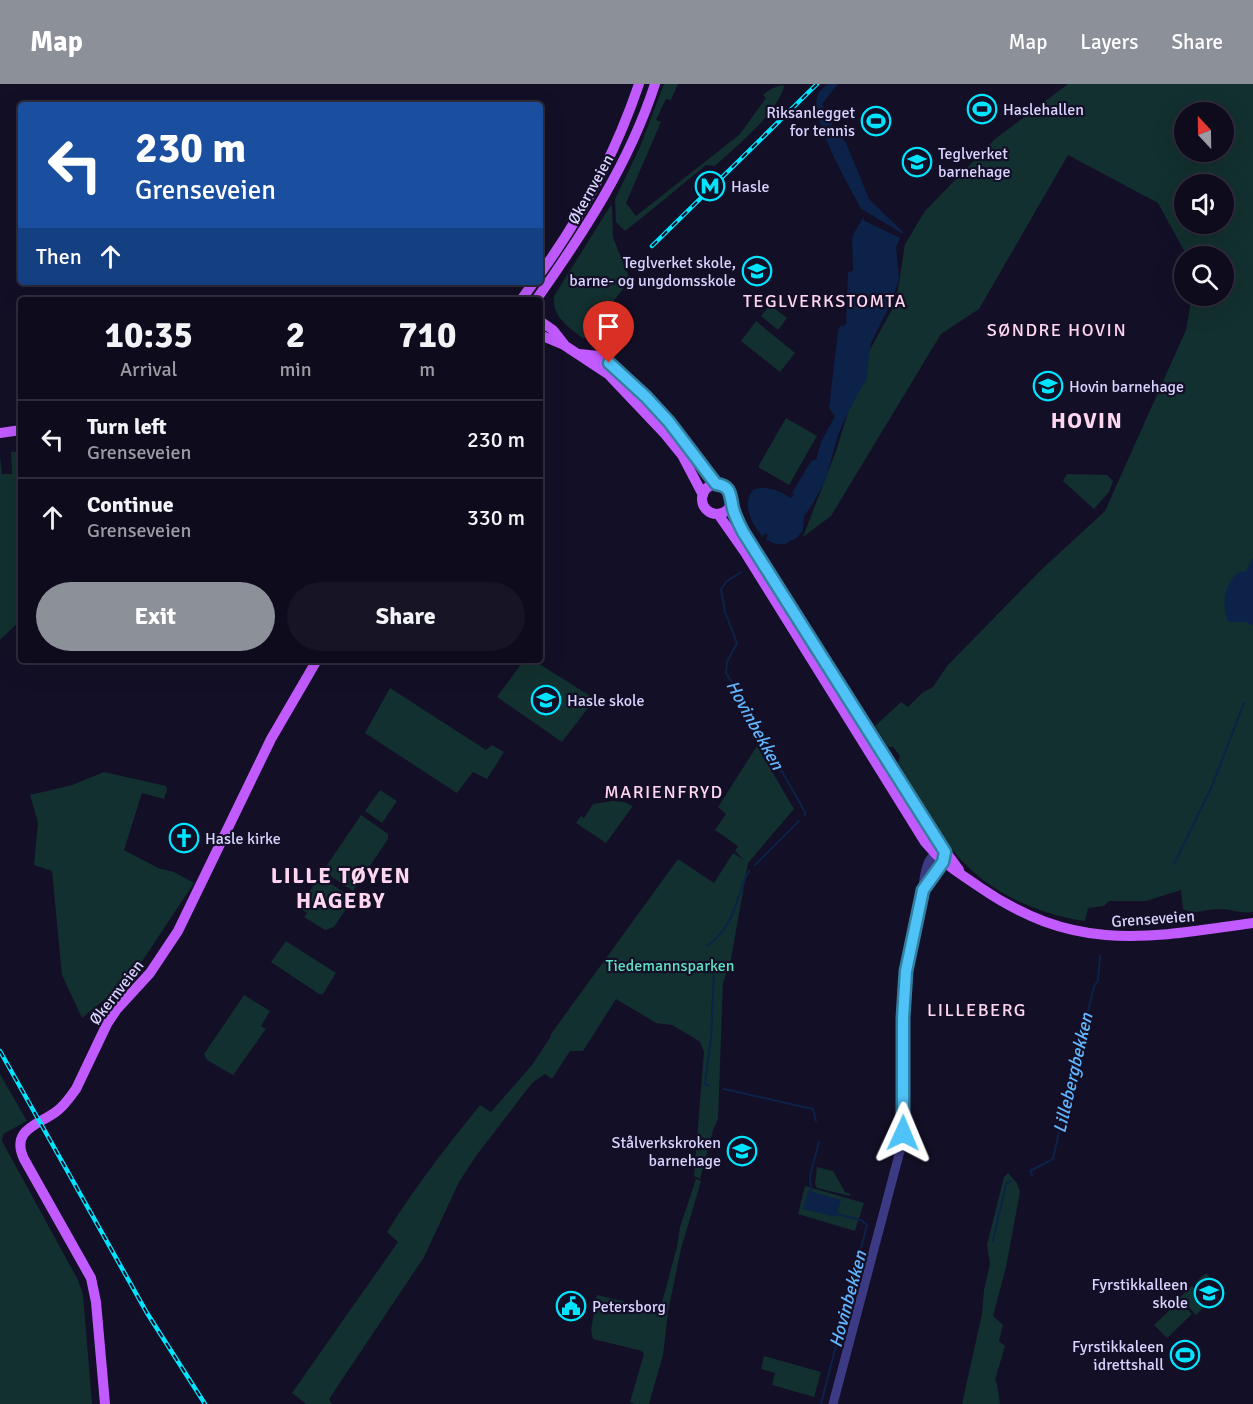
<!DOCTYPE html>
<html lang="en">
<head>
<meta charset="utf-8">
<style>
  :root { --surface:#0e0b1c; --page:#171425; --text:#f1f3f6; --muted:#9b9ba3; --line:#2e2b3b; --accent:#8c9099 }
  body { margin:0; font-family:Signika,sans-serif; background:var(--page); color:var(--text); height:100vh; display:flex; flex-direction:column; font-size:22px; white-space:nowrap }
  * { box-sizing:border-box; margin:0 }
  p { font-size:20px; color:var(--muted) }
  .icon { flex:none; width:33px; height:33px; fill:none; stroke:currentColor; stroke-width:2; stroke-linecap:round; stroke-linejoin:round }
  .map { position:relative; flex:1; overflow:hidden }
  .sheet { position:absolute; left:18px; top:213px; width:525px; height:366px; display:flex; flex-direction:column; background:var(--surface); border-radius:6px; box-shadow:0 6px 24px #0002,0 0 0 2px var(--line) }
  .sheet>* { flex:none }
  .banner { position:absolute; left:18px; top:18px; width:525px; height:183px; border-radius:6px; box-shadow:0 6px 24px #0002,0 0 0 2px var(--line); background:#1a4fa0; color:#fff; overflow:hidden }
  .needle { width:39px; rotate:338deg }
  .tools { position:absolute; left:1174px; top:18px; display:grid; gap:12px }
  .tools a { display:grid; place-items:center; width:60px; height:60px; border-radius:50%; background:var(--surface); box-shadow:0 6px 24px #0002,0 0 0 2px var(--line); font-size:30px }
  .pin { position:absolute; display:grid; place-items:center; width:51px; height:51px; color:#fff; margin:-62px -26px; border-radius:50% 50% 50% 0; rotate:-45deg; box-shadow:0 0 6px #0007 }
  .pin .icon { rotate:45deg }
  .me { position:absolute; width:66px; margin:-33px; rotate:1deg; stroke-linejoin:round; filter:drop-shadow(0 0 4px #0008) }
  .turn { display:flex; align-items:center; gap:21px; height:126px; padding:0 18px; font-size:27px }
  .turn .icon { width:78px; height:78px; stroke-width:2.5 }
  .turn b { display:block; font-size:42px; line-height:51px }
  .then { display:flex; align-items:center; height:57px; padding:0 18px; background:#0003; gap:12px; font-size:22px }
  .eta { display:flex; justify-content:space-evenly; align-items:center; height:102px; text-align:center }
  .eta b { font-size:36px; font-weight:700; line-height:42px }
  .action { display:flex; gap:12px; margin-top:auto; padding:12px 18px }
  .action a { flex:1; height:69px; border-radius:36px; background:var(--accent); color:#fff; font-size:24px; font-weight:700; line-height:69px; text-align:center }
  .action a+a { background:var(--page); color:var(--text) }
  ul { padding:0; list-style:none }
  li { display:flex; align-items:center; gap:18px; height:78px; padding:0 18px; border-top:2px solid var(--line) }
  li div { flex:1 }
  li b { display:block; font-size:22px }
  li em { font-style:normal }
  header { display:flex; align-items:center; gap:36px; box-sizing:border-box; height:84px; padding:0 30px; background:var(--accent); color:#fff }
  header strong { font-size:28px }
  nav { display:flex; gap:33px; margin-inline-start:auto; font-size:21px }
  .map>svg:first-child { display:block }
  .green { fill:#12302f; fill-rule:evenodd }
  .water { fill:#0c2248 }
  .pier { fill:#130f26 }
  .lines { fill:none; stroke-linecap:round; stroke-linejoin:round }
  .stream { stroke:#0c2248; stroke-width:2 }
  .minor { stroke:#3d3a85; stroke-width:9 }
  .major { stroke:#c25bff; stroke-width:10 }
  .rail-casing { stroke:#00e5ff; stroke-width:4.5 }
  .rail { stroke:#130f26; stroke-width:2; stroke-dasharray:7; stroke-linecap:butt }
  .route-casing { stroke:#337fa1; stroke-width:15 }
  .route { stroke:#4fc3f7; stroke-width:10 }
  .labels { text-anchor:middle; stroke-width:4.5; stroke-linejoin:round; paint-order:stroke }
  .poi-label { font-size:16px; fill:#d9d4ff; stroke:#130f26; text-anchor:start }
  .street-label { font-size:16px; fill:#d9d4ff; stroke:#130f26 }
  .park-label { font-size:16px; fill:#5fe0c0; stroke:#130f26 }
  .neighbourhood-label { font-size:18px; letter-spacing:1.5px; fill:#ffd6f0; stroke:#130f26 }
  .water-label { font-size:18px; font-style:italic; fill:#62b6ff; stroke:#130f26 }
  .district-label { font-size:22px; font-weight:bold; letter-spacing:1.5px; fill:#ffd6f0; stroke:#130f26 }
</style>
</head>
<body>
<header>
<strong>Map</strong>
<nav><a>Map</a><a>Layers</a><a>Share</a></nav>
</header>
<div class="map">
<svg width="1253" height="1320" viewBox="0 0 1253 1320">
  <rect width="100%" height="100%" fill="#130f26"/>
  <path class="green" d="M 664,0 L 678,0 L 671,16 L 666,15 L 656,36 L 661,38 L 626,119 L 636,132 L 739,51 L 766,14 L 763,11 C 769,5 775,3 783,1 L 784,3 C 775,32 737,61 715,82 L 706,81 C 679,103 652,126 625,147 L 616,138 L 615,115 L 640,63 Z
    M 1068,0 L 1253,0 L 1253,828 C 1241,830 1231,825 1220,825 C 1207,824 1195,832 1183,825 L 1181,806 L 1146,817 L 1109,817 L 1104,822 L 1088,824 L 1085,837 C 1036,830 986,807 954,768 C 932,741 916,708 898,679 L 900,672 L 893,663 L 888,663 L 875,642 L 901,618 L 908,623 L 922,609 L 933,603 L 947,582 L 1041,486 L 1105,427 L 1186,246 L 1192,212 L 1224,212 L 1224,172 L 1187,172 L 1158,119 L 1068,71 L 979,225 L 941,250 L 831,432 L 803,453 L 836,367 L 849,325 L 854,295 L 896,218 L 905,160 L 925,127 L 995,55 ZM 1185,28 L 1224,28 L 1224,68 L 1185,68 ZM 1185,100 L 1224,100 L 1224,140 L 1185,140 Z
    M 611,121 L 612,122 L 613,153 L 630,196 L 584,255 C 569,244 551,232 554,212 Z
    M 770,221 L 787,234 L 778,246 L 761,232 Z
    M 756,237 L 795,269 L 780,288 L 741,257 Z
    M 786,334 L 817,352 L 789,401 L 758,383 Z
    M 21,367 L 21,536 L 0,556 L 0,373 L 2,390 L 12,390 L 11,368 Z
    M 1067,390 L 1107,391 L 1113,397 L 1109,408 L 1094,425 L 1063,397 Z
    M 524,576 L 533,576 L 595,615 L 562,658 L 497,613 Z
    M 390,604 L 486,666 L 492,661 L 504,668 L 487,695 L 473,688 L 457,709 L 365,649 Z
    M 757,662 L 794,725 L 748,779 L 731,875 L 723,899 L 718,1035 L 713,1046 L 700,1095 L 694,1092 L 704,968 L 700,958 L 694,954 L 672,941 L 656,939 L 616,915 L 583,967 L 570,967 L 552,995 L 545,990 L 532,999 L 476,1072 L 459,1098 L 424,1173 L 329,1315 L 332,1320 L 306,1320 L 292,1309 L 398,1158 L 387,1148 C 415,1103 447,1062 480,1021 L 491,1028 L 532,981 L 550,954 L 551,950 L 678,775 L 714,799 L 733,769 L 744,776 L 735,767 L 738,762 L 715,746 L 726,730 L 718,723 Z
    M 104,688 L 166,702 L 167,706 L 164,715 L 142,709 L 124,766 L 158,784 L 174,788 L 194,799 L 131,894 L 82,934 L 62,891 L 52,787 L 34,781 L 38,739 L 30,711 L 72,701 Z
    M 380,706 L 397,717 L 382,739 L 365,727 Z
    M 613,717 L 624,718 L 633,722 L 606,759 L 576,739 L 581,732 L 584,734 L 593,720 Z
    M 361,731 L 388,750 L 388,755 L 353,807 L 323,787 Z
    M 319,792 L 353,814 L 334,843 L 325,846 L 304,833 L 307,829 L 300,824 Z
    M 286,857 L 336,889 L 323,910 L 319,910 L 271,878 Z
    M 244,911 L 270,927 L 261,942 L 266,945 L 233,991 L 207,976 L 204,970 Z
    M 0,990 L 27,1037 L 3,1050 L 2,1057 L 78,1196 L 83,1211 L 92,1320 L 0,1320 Z
    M 817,1083 L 833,1087 L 845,1108 L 850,1110 L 850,1112 L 817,1104 L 815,1100 Z
    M 1008,1089 L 1017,1099 L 1020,1108 L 1006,1183 L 993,1232 L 1003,1241 L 999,1257 L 1005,1262 L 995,1296 L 997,1300 L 1000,1320 L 962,1320 L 982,1230 L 984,1206 L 990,1180 L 987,1161 L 1004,1093 Z
    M 696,1095 L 701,1097 L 681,1165 L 668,1228 L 663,1271 L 649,1320 L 634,1320 L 630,1318 L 644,1270 L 642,1267 L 593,1255 L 591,1246 L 597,1211 L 660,1226 L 677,1163 L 680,1143 Z
    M 805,1102 L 864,1119 L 855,1147 L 798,1130 Z
    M 1206,1189 L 1222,1207 L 1211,1217 L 1195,1199 Z
    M 1192,1202 L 1208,1219 L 1196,1231 L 1180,1213 Z
    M 1179,1217 L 1192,1230 L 1167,1254 L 1154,1241 Z
    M 764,1272 L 821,1288 L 814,1313 L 772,1301 L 775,1289 L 761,1285 Z"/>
  <path class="water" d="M 828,0 L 838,0 L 822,20 L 830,38 L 846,59 L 869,115 L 903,148 L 896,163 L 899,195 L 890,221 L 871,259 L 866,296 L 847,330 L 838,351 L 826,395 L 812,421 L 804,432 L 803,446 L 798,453 L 785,460 L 776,460 L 766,456 L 768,451 L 765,449 L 763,453 C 752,441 741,420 753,406 C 765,401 780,406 790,414 L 794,411 L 792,409 L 811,377 L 816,376 L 821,358 L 835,332 L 829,324 L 838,248 L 840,242 L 846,241 L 848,188 L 853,187 L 852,155 C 854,145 863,138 865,127 L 861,125 C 849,101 808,33 818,10 C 820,5 824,4 828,0 Z
    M 1253,474 L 1253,541 L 1245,538 L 1228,538 C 1222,519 1223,504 1237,489 L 1246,487 Z
    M 808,1107 L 841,1116 L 836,1133 L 803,1125 Z"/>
  <path class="pier" d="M 865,127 L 903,150 L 900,154 L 863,136 Z"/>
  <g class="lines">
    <path class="stream" d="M 741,488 L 727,497 L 721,505 L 725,528 L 737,559 L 727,578 L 726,589 L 748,624 L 754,638 L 805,728 L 805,731
      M 1174,780 L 1212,702 L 1244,619
      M 755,781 L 799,737
      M 707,862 C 737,840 734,816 749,787
      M 708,1002 L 705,1000 L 711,954 L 714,887
      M 724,1005 L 813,1025 L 816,1037
      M 1032,1091 L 1030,1087 L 1053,1075 L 1078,962 L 1080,961 L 1094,902 L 1098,897 L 1100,872
      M 811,1108 L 810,1092 L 819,1058
      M 993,1157 L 1006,1100 L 1011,1097
      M 821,1320 L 867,1141 L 861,1136 L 837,1130"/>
    <path class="minor" d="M 833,1320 L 901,1063 L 903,1042 C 904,994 900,946 905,898 C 908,868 917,838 922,808 C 925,793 924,768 945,768 L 943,779 L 923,806"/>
    <path class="major" d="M 540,190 C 582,132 616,68 639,0
      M 521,216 L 534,198
      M 536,216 C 584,148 629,80 655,0
      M 540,237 L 553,246 L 564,260
      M 540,251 L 564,261 L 614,294
      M 579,270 L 599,272 L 615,283 L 641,308 L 669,338 L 716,400
      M 610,292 L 665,350 L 682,371 L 703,411
      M 0,349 L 21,346
      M702 415a15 15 0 1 1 30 0a15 15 0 1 1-30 0Z
      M 732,420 L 743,448 L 932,749 L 959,786
      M 718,430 L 746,470 L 925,758 C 943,780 958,788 981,804 C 1076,869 1147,854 1253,839
      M 105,1320 L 96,1218 L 91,1194 L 24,1075 C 10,1045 39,1041 57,1027 C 65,1021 70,1013 76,1005 L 107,940 L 117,925 L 150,889 L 178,847 L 271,655 L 317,576"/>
    <g class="rail-casing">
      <path id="rail" d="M 652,162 L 817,0
        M 0,967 L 147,1229 L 205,1320"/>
    </g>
    <use href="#rail" class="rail"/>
  </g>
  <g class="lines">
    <g class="route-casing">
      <path id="route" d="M 609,279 L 646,313 L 669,338 L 716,400 C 730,402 730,409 732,420 C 733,429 739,440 743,448 L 945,768 L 943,778 L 923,806 L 906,887 L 903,934 L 903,1049"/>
    </g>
    <use href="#route" class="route"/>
  </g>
  <defs>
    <g id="stadium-ring" transform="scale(1.5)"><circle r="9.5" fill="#130f26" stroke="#00e5ff" stroke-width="1.5"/><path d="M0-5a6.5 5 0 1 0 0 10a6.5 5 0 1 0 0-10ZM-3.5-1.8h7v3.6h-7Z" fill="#00e5ff"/></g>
    <g id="school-ring" transform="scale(1.5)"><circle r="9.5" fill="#130f26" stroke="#00e5ff" stroke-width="1.5"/><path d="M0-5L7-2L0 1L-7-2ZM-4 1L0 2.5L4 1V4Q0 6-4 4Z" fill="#00e5ff"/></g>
    <g id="metro-ring" transform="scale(1.5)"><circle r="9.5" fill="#130f26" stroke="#00e5ff" stroke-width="1.5"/><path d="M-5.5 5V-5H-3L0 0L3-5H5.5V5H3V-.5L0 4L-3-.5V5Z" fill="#00e5ff"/></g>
    <g id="church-ring" transform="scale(1.5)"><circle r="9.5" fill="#130f26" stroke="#00e5ff" stroke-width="1.5"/><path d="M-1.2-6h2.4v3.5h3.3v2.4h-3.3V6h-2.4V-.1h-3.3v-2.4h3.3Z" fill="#00e5ff"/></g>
    <g id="civic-ring" transform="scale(1.5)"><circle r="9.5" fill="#130f26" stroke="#00e5ff" stroke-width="1.5"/><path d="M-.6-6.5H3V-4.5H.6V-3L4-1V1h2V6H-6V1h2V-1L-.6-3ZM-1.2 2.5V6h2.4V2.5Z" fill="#00e5ff"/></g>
  </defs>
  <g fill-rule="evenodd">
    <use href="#stadium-ring" x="982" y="25"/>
    <use href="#stadium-ring" x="876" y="37"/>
    <use href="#school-ring" x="917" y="78"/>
    <use href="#metro-ring" x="710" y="102"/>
    <use href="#school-ring" x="757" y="187"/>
    <use href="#school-ring" x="1048" y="302"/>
    <use href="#school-ring" x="546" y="616"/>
    <use href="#church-ring" x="184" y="754"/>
    <use href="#school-ring" x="742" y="1067"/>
    <use href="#school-ring" x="1209" y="1209"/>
    <use href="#civic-ring" x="571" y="1222"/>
    <use href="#stadium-ring" x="1185" y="1271"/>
  </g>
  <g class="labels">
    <g class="poi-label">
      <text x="1003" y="31">Haslehallen</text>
      <text x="855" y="34" text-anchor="end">Riksanlegget<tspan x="855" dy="18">for tennis</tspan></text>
      <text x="938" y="75">Teglverket<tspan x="938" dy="18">barnehage</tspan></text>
      <text x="731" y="108">Hasle</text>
      <text x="736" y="184" text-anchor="end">Teglverket skole,<tspan x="736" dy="18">barne- og ungdomsskole</tspan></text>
      <text x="1069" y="308">Hovin barnehage</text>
      <text x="567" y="622">Hasle skole</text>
      <text x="205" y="760">Hasle kirke</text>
      <text x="721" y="1064" text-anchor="end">Stålverkskroken<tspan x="721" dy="18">barnehage</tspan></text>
      <text x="1188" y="1206" text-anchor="end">Fyrstikkalleen<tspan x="1188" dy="18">skole</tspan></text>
      <text x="592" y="1228">Petersborg</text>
      <text x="1164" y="1268" text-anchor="end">Fyrstikkaleen<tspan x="1164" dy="18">idrettshall</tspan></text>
    </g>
    <g class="street-label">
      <text transform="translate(590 105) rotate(-61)" y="6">Økernveien</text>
      <text transform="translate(1153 834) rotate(-4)" y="6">Grenseveien</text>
      <text transform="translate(116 908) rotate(-52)" y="6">Økernveien</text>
    </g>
    <g class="park-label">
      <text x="670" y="887">Tiedemannsparken</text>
    </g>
    <g class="neighbourhood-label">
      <text x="825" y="223">TEGLVERKSTOMTA</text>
      <text x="1057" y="252">SØNDRE HOVIN</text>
      <text x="664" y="714">MARIENFRYD</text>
      <text x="977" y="932">LILLEBERG</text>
    </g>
    <g class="water-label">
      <text transform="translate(755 641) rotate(61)" y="6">Hovinbekken</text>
      <text transform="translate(1073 989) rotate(-77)" y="6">Lillebergbekken</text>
      <text transform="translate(848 1215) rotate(-75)" y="6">Hovinbekken</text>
    </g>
    <g class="district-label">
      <text x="1087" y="344">HOVIN</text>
      <text x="341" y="799">LILLE TØYEN<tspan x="341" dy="25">HAGEBY</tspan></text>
    </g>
  </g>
</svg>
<div class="tools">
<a><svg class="needle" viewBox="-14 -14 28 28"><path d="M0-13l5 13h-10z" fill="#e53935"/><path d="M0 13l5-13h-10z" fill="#9b9ba3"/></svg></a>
<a><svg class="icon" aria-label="sound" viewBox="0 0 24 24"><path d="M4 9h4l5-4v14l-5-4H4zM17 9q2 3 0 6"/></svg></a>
<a><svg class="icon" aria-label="search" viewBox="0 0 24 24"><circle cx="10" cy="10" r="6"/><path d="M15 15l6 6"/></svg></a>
</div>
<div class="pin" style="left:609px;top:279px;background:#d93025"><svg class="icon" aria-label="arrive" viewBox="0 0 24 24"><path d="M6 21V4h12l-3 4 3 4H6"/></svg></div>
<svg class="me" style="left:903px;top:1049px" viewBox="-20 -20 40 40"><path d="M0-17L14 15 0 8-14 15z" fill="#4fc3f7" stroke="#fff" stroke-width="4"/></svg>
<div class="banner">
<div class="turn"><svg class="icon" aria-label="left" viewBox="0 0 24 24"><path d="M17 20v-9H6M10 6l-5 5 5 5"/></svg><div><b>230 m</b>Grenseveien</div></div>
<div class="then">Then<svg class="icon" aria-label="ahead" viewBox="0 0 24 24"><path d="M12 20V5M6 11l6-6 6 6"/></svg></div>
</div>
<section class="sheet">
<div class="eta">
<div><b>10:35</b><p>Arrival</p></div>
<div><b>2</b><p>min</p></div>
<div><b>710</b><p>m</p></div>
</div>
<ul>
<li><svg class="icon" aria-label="left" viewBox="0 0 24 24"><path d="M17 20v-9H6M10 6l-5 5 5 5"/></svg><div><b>Turn left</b><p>Grenseveien</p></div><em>230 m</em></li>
<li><svg class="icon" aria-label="ahead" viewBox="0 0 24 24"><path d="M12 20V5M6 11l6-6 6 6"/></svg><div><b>Continue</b><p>Grenseveien</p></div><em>330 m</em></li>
</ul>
<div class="action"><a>Exit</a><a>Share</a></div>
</section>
</div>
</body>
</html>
